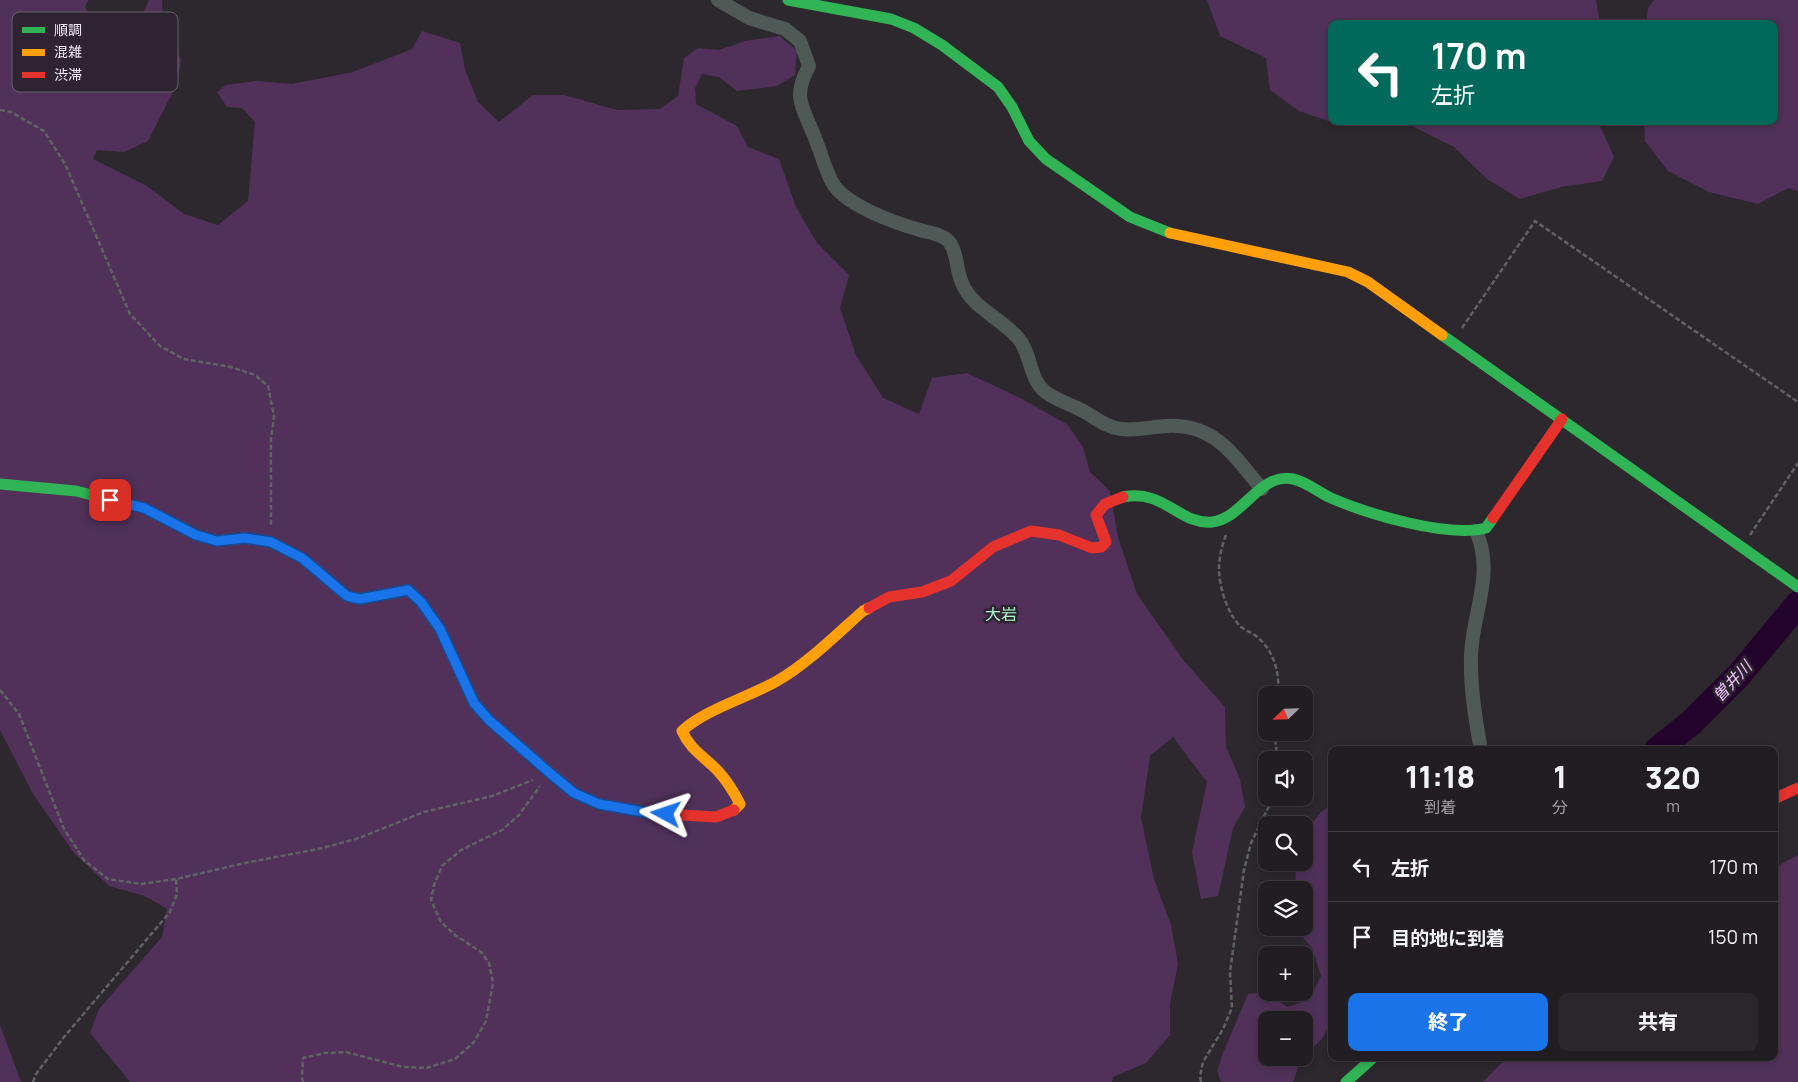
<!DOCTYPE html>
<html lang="ja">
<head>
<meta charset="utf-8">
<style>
  :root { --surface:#221d22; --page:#2a262a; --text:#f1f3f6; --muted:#a2a2a5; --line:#3f3b40; --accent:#1a73e8 }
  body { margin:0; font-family:Manrope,"Noto Sans JP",sans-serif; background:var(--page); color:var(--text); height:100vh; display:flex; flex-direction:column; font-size:19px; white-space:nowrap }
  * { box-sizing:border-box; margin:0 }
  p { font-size:16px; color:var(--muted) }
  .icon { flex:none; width:28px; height:28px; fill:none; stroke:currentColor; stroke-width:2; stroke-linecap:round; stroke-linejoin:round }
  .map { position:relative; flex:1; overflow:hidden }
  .drawer { position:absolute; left:1328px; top:746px; width:450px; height:315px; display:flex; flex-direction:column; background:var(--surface); border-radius:10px; box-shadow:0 2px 8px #0003,0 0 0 1px var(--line) }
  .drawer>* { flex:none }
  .hud { position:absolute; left:1328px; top:20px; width:450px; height:105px; border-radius:10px; box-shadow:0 2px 8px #0003,0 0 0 1px var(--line); background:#00695c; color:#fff; overflow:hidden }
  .needle { width:32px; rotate:247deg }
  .buttons { position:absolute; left:1258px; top:686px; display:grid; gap:10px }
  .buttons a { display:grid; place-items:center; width:55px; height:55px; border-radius:10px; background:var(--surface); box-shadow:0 2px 8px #0003,0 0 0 1px var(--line); font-size:25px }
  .pin { position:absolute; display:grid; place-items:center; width:42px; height:42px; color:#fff; margin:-21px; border-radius:10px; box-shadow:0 2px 8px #0006 }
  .me { position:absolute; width:55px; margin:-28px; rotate:275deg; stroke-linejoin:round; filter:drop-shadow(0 0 4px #0008) }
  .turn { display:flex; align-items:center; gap:18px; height:105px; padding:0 20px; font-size:22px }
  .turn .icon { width:65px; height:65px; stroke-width:2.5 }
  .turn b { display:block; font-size:35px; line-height:42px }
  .eta { display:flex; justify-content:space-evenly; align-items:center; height:85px; text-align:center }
  .eta b { font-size:30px; font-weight:800; line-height:35px }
  .button { display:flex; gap:10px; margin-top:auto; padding:10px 20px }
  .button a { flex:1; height:58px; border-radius:10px; background:var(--accent); color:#fff; font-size:20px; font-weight:800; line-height:58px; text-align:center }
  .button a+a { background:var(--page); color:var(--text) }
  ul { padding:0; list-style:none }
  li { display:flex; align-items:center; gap:15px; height:70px; padding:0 20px; border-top:1px solid var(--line) }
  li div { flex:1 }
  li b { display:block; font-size:19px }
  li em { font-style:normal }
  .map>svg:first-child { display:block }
  .green { fill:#51315a; fill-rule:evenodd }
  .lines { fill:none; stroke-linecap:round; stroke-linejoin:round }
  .river { stroke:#24042c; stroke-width:26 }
  .path { stroke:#5f6463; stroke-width:2.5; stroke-dasharray:5 2.5; stroke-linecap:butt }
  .street { stroke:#4f5a56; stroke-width:14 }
  .fast { stroke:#30b455; stroke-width:11 }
  .slow { stroke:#ff9f0a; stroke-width:11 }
  .jam { stroke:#e5322d; stroke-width:11 }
  .route-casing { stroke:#114b97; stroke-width:12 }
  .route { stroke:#1a73e8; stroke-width:9 }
  .labels { text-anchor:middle; stroke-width:5; stroke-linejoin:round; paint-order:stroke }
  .neighbourhood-label { font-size:16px; fill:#a8f9cd; stroke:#2e2431 }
  .water-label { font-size:16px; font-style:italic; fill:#f1c5fe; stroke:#2e2431 }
  .key { fill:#2e2431; stroke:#6a616c; stroke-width:1 }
  .key-label { font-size:14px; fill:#f5eef7 }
</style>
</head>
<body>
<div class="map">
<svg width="1798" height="1082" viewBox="0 0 1798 1082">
  <rect width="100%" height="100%" fill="#2d272e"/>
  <path class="green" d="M 0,0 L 89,0 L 85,6 L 91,22 L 111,45 L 138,46 L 142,16 L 149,0 L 162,0 L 163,22 L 181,60 L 177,84 L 148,141 L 124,152 L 97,150 L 93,159 L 147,186 L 184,214 L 218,225 L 248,201 L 255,122 L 242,108 L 227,107 L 217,92 L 226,85 L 256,81 L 292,84 L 353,72 L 412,49 L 422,31 L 460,43 L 465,69 L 478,102 L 499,122 L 533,95 L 564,95 L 617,110 L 660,109 L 678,96 L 684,58 L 698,48 L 719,50 L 745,41 L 780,36 L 797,51 L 795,75 L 777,86 L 737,91 L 719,77 L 702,74 L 695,88 L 696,104 L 737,126 L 748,147 L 779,159 L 796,207 L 817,243 L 849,275 L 840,308 L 856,355 L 883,398 L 919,414 L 932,378 L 967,373 L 1022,399 L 1068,425 L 1083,447 L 1090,472 L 1110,491 L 1118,537 L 1137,594 L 1184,661 L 1225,707 L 1226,747 L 1240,779 L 1245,807 L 1233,828 L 1218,896 L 1201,899 L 1192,852 L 1207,782 L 1173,737 L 1150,756 L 1141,818 L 1154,879 L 1171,925 L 1178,964 L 1170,1004 L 1170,1035 L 1146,1063 L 1113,1077 L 1112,1082 L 130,1082 L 90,1033 L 99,1009 L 162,937 L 167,909 L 145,896 L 109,886 L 74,853 L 33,794 L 0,730 Z
    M 1207,0 L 1596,0 L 1600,24 L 1331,24 L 1331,121 L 1376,121 L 1340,125 L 1299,111 L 1270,90 L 1266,58 L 1220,36 Z
    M 1654,0 L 1798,0 L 1798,191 L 1788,188 L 1758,204 L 1709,192 L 1668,171 L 1645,141 L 1644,121 L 1774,121 L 1774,24 L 1646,24 L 1648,8 Z
    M 1402,121 L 1600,121 L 1600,126 L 1614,157 L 1602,181 L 1561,187 L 1520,199 L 1487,179 L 1454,147 Z
    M 1331,805 L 1331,1018 L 1324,1036 L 1300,1062 L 1293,1082 L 1221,1082 L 1217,1071 L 1223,1053 L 1248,994 L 1266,992 L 1287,1007 L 1309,1000 L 1321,976 L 1312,948 L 1295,928 L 1304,928 L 1304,890 L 1296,890 L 1295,863 L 1304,862 L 1304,834 L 1321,812 ZM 1266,1020 L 1304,1020 L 1304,1058 L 1266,1058 Z
    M 1798,855 L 1798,1082 L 1483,1082 L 1506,1058 L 1774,1058 L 1774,868 Z
    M 0,1025 L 21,1082 L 0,1082 Z"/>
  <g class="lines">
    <path class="river" d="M 1657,750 L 1692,722 L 1739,675 L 1798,604"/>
    <path class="path" d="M 0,110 L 11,112 L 44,131 L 65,164 L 130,314 L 160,346 L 184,359 L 231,367 L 255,375 L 268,386 L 274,416 L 271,439 L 271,526
      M 1462,328 L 1535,221 L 1798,402
      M 1226,535 C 1222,545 1219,558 1219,569 C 1219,586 1227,613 1240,626 C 1244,630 1251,632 1256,636 C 1274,650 1280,673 1278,695
      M 1750,535 L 1798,463
      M 0,690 L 19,714 L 64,829 L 84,860 L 108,879 L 141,884 L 176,879 L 245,863 L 323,848 L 359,838 L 424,812 L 492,796 L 533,780
      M 1275,732 L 1277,760
      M 33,1082 L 36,1074 L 64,1037 L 170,912 L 177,894 L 176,879
      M 303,1082 L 302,1078 L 303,1058 L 325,1053 L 346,1052 L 403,1067 L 427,1068 L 455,1059 L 474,1042 L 486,1021 L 493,983 L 489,963 L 481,952 L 455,935 L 441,922 L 431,900 L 434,885 L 442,866 L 461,850 L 502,830 L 519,815 L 540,786
      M 1201,1082 L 1200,1076 L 1203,1062 L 1223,1029 L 1232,1008 L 1230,972 L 1244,870 L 1251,843 L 1273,798"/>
    <path class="street" d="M 718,0 L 749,18 L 785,29 L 800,41 L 809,66 C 793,96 801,104 813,133 C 820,149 824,167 832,182 C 844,205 895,223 920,230 C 929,233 944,234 950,243 C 958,255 956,270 962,283 C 972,308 1001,318 1018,338 C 1033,355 1028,383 1050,395 C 1060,401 1071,405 1081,410 C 1095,417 1105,427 1121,429 C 1136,431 1151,427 1166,426 C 1215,423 1233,455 1262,489
      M 1476,531 C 1495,574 1473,610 1471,655 C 1470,687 1475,718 1481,750"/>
    <path class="fast" d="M 788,0 L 891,19 L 914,28 L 942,45 L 998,87 L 1012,107 L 1029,141 L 1046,159 L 1130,217 L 1170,233
      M 1442,335 L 1798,587
      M 0,484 L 76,491 L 144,508 L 196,535 L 217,541 L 245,538 L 271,542 L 302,558 L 347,596 L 360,599 L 381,595
      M 1123,497 C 1165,489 1179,525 1212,522 C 1243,519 1259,472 1293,479 C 1307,482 1318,492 1331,498 C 1368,514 1447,538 1486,528 L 1493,518
      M 1346,1082 L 1373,1058"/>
    <path class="slow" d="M 1170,233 L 1348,272 L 1368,282 L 1442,335
      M 381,595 L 408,590 L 421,602 L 440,629 L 474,703 L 489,720 L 509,737
      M 734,810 L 740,804 C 734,792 727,781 718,771 C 704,756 691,751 682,731 C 706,709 747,698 777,681 C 807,664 837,634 863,611 L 869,608"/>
    <path class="jam" d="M 1493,518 L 1562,419
      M 869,608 L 889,597 L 922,592 L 951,581 L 993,547 L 1031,531 L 1059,535 L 1092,548 L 1101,547 L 1106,542 L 1096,515 L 1105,504 L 1123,497
      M 509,737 L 574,793 L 599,804 L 649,813 L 716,817 L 734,810
      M 1774,799 L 1798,788"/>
  </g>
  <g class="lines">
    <g class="route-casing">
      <path id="route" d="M 110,500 L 144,508 L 196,535 L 217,541 L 245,538 L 271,542 L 302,558 L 347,596 L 360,599 L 408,590 L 421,602 L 440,629 L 474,703 L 489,720 L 551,774 L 574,793 L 599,804 L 649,813 L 666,814"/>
    </g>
    <use href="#route" class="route"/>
  </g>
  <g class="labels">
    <g class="neighbourhood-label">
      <text x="1001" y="620">大岩</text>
    </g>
    <g class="water-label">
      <text transform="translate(1732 681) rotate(-47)" y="6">曽井川</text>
    </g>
  </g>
  <rect x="12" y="12" width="166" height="80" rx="8" class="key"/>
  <rect x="22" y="27" width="23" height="6" fill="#30b455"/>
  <rect x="22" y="49" width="23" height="7" fill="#ff9f0a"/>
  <rect x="22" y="72" width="23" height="6" fill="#e5322d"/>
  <g class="key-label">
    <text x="54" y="35">順調</text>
    <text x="54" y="57">混雑</text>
    <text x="54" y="80">渋滞</text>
  </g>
</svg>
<div class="buttons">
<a><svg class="needle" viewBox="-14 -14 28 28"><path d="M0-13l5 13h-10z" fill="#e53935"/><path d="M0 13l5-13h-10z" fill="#a2a2a5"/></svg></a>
<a><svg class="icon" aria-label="sound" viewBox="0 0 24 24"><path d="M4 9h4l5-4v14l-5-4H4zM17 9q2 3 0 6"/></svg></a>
<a><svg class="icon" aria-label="search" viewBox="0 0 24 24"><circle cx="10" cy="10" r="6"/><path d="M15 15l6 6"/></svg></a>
<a><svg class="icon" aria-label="layers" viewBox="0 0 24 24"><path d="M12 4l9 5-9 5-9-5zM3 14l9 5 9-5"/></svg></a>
<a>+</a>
<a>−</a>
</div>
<div class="pin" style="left:110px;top:500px;background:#d93025"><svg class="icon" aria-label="arrive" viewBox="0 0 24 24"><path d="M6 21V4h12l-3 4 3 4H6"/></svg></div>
<svg class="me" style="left:666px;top:814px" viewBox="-20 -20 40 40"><path d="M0-17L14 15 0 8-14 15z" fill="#1a73e8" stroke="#fff" stroke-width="4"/></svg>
<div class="hud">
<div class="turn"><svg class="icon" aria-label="left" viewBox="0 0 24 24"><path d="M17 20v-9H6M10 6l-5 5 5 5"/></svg><div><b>170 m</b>左折</div></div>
</div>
<section class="drawer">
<div class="eta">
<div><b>11:18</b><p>到着</p></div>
<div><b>1</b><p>分</p></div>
<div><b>320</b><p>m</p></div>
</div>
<ul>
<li><svg class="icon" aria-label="left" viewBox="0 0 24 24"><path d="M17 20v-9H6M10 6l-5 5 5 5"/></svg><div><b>左折</b></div><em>170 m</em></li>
<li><svg class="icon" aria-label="arrive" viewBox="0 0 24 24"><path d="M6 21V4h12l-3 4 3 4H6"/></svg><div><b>目的地に到着</b></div><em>150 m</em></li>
</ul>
<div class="button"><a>終了</a><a>共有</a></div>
</section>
</div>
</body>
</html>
